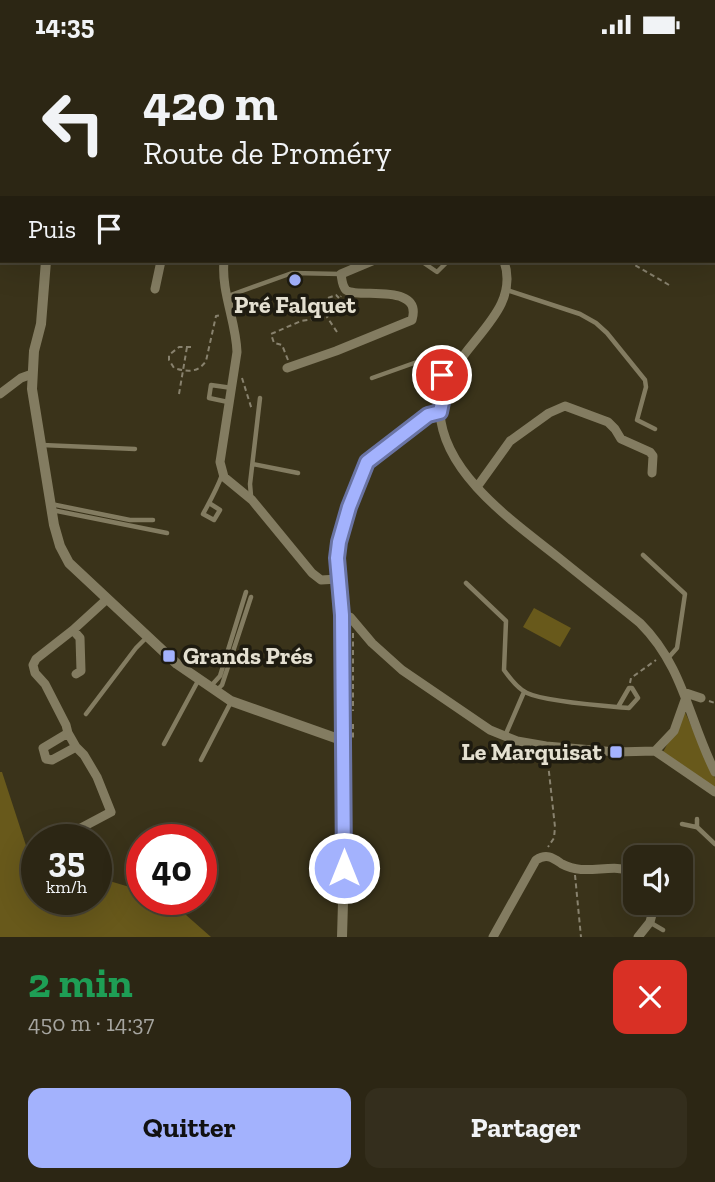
<!DOCTYPE html>
<html lang="fr">
<head>
<meta charset="utf-8">
<style>
  :root { --surface:#2c2614; --page:#342e1d; --text:#f1f3f6; --muted:#a6a5a0; --line:#484334; --accent:#a3b2fd }
  body { margin:0; font-family:"Zilla Slab",serif; background:var(--page); color:var(--text); height:100vh; display:flex; flex-direction:column; font-size:26px; white-space:nowrap }
  * { box-sizing:border-box; margin:0 }
  p { font-size:23px; color:var(--muted) }
  .icon { flex:none; width:38px; height:38px; fill:none; stroke:currentColor; stroke-width:2; stroke-linecap:round; stroke-linejoin:round }
  .map { position:relative; height:888px; overflow:hidden }
  .sheet { display:flex; flex-direction:column; background:var(--surface); flex:1 }
  .sheet>* { flex:none }
  .banner { position:absolute; left:0px; top:0px; width:716px; height:214px; box-shadow:0 7px 28px #0002,0 0 0 2px var(--line); background:#2c2614; color:var(--text); overflow:hidden }
  .tools { position:absolute; left:623px; top:796px; display:grid; gap:14px }
  .tools a { display:grid; place-items:center; width:70px; height:70px; border-radius:14px; background:var(--surface); box-shadow:0 7px 28px #0002,0 0 0 2px var(--line); font-size:35px }
  .speed { position:absolute; left:21px; top:775px; display:flex; gap:14px; font-size:35px; font-weight:700; text-align:center }
  .speed>* { display:grid; place-content:center; width:91px; height:91px; border-radius:50%; background:var(--surface); box-shadow:0 7px 28px #0002,0 0 0 2px var(--line); line-height:1 }
  .speed small { font-size:18px; font-weight:400 }
  .speed .limit { border:10px solid #d22; background:#fff; color:#111 }
  .pin { position:absolute; display:grid; place-items:center; width:60px; height:60px; color:#fff; margin:-30px; border:4px solid #fff; border-radius:50%; box-shadow:0 2px 7px #0007 }
  .me { position:absolute; width:77px; margin:-38px; rotate:0deg; stroke-linejoin:round; filter:drop-shadow(0 0 5px #0008) }
  .turn { display:flex; align-items:center; gap:24px; height:147px; padding:0 28px; font-size:32px }
  .turn .icon { width:91px; height:91px; stroke-width:2.5 }
  .turn b { display:block; font-size:49px; line-height:60px }
  .then { display:flex; align-items:center; height:66px; padding:0 28px; background:#0003; gap:14px; font-size:26px }
  .round { display:grid; place-items:center; flex:none; width:74px; height:74px; border-radius:14px; background:var(--page) }
  .overview { display:flex; align-items:center; justify-content:space-between; height:119px; padding:0 28px }
  h1 { font-size:42px; font-weight:700; line-height:52px; color:#1e9e55 }
  .cta { display:flex; gap:14px; margin-top:auto; padding:14px 28px }
  .cta a { flex:1; height:80px; border-radius:14px; background:var(--accent); color:#111; font-size:28px; font-weight:700; line-height:80px; text-align:center }
  .cta a+a { background:var(--page); color:var(--text) }
  .status { display:flex; justify-content:space-between; align-items:center; height:49px; padding:0 35px; background:var(--surface); direction:ltr }
  .status svg { height:19px; fill:currentColor }
  .map>svg:first-child { display:block }
  .green { fill:#68591b }
  .lines { fill:none; stroke-linecap:round; stroke-linejoin:round }
  .path { stroke:#88826e; stroke-width:2; stroke-dasharray:5 3.5; stroke-linecap:butt }
  .service { stroke:#837c61; stroke-width:4.5 }
  .minor { stroke:#837c61; stroke-width:9 }
  .tertiary { stroke:#837c61; stroke-width:10 }
  .route-casing { stroke:#6a74a4; stroke-width:18 }
  .route { stroke:#a3b2fd; stroke-width:12 }
  .poi-dot { fill:#a3b2fd; stroke:#1e1b10; stroke-width:2.5 }
  .labels { text-anchor:middle; stroke-width:7; stroke-linejoin:round; paint-order:stroke }
  .poi-label { font-size:24px; font-weight:bold; fill:#e4e0d1; stroke:#1e1b10 }
</style>
</head>
<body>
<div class="status"><b>14:35</b><svg viewBox="0 0 49 12"><path d="M0 12V9h3v3zM5 12V6h3v6zM10 12V3h3v9zM15 12V0h3v12zM26 1h20v11H26zM47 4h2v5h-2z"/></svg></div>
<div class="map">
<svg width="715" height="888" viewBox="0 0 715 888">
  <rect width="100%" height="100%" fill="#3a331a"/>
  <path class="green" d="M 534,559 L 571,579 L 560,598 L 523,578 Z
    M 685,663 L 715,729 L 715,739 L 663,703 Z
    M 0,723 L 2,723 L 33,818 L 37,819 L 37,850 L 96,850 L 96,828 L 133,839 L 142,832 L 142,850 L 169,851 L 211,888 L 0,888 Z"/>
  <g class="lines">
    <path class="path" d="M 508,0 L 510,2
      M 590,0 L 594,2
      M 4,2 L 5,0
      M 122,2 L 123,0
      M 483,2 L 485,0
      M 554,2 L 555,0
      M 0,14 L 2,12
      M 628,212 L 669,236
      M 328,249 L 336,246 L 339,249
      M 337,283 L 327,268 L 341,247
      M 191,298 L 179,298 L 169,306 L 169,311 L 174,319 C 187,323 198,324 206,312 L 216,267 L 222,266
      M 288,311 L 282,296 L 274,294 L 271,285 L 301,272 L 327,268
      M 242,329 L 252,361
      M 179,345 L 187,298
      M 353,584 L 353,662
      M 630,634 L 631,629 L 656,611
      M 709,652 L 715,654
      M 353,675 L 353,690
      M 547,705 L 555,778 L 554,789 L 548,798
      M 575,826 L 581,888"/>
    <path class="service" d="M 466,2 L 466,0
      M 0,32 L 2,30
      M 0,169 L 2,171
      M 421,212 L 437,223 L 448,212
      M 507,241 L 580,265 L 596,274 L 607,284 L 645,331 L 646,338 L 637,371 L 655,380
      M 228,247 L 292,224 L 341,225
      M 372,329 L 431,308 L 438,311 L 446,334
      M 228,353 L 209,349 L 211,336 L 232,339
      M 42,396 L 135,400
      M 253,415 L 298,424
      M 251,447 L 250,435 L 260,349
      M 209,454 L 220,461 L 214,471 L 203,465 C 210,452 217,440 222,426
      M 51,455 L 130,471 L 153,471
      M 52,461 L 167,484
      M 643,506 L 685,545 L 677,599 L 669,608
      M 466,534 L 506,572 L 504,621 C 509,628 518,640 527,644 C 546,653 605,657 629,659 L 638,649 L 632,639 L 629,639 L 618,658
      M 210,638 L 220,627 L 246,543
      M 216,642 L 222,636 L 251,548
      M 86,665 L 136,599 L 147,588
      M 505,687 L 524,643
      M 164,695 L 199,630
      M 201,711 L 231,653
      M 697,770 L 697,778 L 715,795
      M 682,775 L 696,778
      M 651,874 L 663,881"/>
    <path class="minor" d="M 278,0 L 281,2
      M 691,0 L 693,2
      M 18,2 L 19,0
      M 26,2 L 27,0
      M 222,2 L 224,0
      M 265,2 L 267,0
      M 298,2 L 299,0
      M 714,13 L 715,13
      M 0,189 L 2,189
      M 224,212 C 221,243 236,272 237,303 L 220,413 L 224,428 L 252,451 L 312,524 L 321,531 L 338,530
      M 155,240 L 161,212
      M 287,319 L 336,302 L 412,271 C 423,233 358,250 346,241 C 342,237 342,231 341,225 L 372,212
      M 0,345 L 21,329 L 32,325
      M 440,363 C 443,425 515,474 559,509 C 586,531 613,552 640,574 C 684,618 688,669 715,723
      M 477,438 L 510,392 L 549,364 L 565,357 L 608,373 L 615,380 L 621,390 L 650,403 L 653,407 L 652,424
      M 342,566 L 350,568 L 372,594 L 402,621 L 490,681 L 517,692 L 546,697 L 616,703 L 655,702 L 715,743
      M 73,581 L 80,589 L 81,622 L 76,625
      M 683,643 L 701,649
      M 68,684 L 43,699 L 46,710 L 52,711 L 76,698
      M 344,692 L 342,566 L 337,509 L 343,479 L 363,420 L 367,413 L 429,365 L 440,363 C 441,300 524,271 504,212
      M 655,702 L 674,682 L 685,651
      M 79,780 L 111,763 L 97,728 L 84,706 L 76,698 L 68,684 L 66,676 L 45,635 L 35,624 L 33,616 L 36,610 L 73,581 L 107,550
      M 493,888 L 536,811 C 547,804 553,809 562,815 C 586,828 610,813 635,823
      M 638,888 L 650,873 L 655,854"/>
    <path class="tertiary" d="M 214,0 L 215,2
      M 46,212 L 41,275 L 34,302 L 32,340 L 54,476 L 60,497 L 69,514 L 177,615 L 231,652 L 344,692 L 344,819 L 342,888"/>
  </g>
  <g class="lines">
    <g class="route-casing">
      <path id="route" d="M 344,819 L 342,566 L 337,509 L 339,493 L 349,458 L 367,413 L 428,366 L 440,363 L 446,334 L 442,326"/>
    </g>
    <use href="#route" class="route"/>
  </g>
  <g class="poi-dot">
    <circle cx="295" cy="231" r="7"/>
    <rect x="162" y="600" width="14" height="14" rx="3.5"/>
    <rect x="609" y="696" width="14" height="14" rx="3.5"/>
  </g>
  <g class="labels">
    <g class="poi-label">
      <text x="295" y="264">Pré Falquet</text>
      <text x="183" y="615" text-anchor="start">Grands Prés</text>
      <text x="602" y="711" text-anchor="end">Le Marquisat</text>
    </g>
  </g>
</svg>
<div class="tools">
<a><svg class="icon" aria-label="sound" viewBox="0 0 24 24"><path d="M4 9h4l5-4v14l-5-4H4zM17 9q2 3 0 6"/></svg></a>
</div>
<div class="speed"><div>35<small>km/h</small></div><div class="limit">40</div></div>
<div class="pin" style="left:442px;top:326px;background:#d93025"><svg class="icon" aria-label="arrive" viewBox="0 0 24 24"><path d="M6 21V4h12l-3 4 3 4H6"/></svg></div>
<svg class="me" style="left:344px;top:819px" viewBox="-20 -20 40 40"><circle r="17" fill="#a3b2fd" stroke="#fff" stroke-width="3"/><path d="M0-11L8 9 0 5-8 9z" fill="#fff"/></svg>
<div class="banner">
<div class="turn"><svg class="icon" aria-label="left" viewBox="0 0 24 24"><path d="M17 20v-9H6M10 6l-5 5 5 5"/></svg><div><b>420 m</b>Route de Proméry</div></div>
<div class="then">Puis<svg class="icon" aria-label="arrive" viewBox="0 0 24 24"><path d="M6 21V4h12l-3 4 3 4H6"/></svg></div>
</div>
</div>
<section class="sheet">
<div class="overview"><div><h1>2 min</h1><p>450 m · 14:37</p></div><a class="round" style="background:#d93025;color:#fff"><svg class="icon" aria-label="close" viewBox="0 0 24 24"><path d="M6 6l12 12M18 6L6 18"/></svg></a></div>
<div class="cta"><a>Quitter</a><a>Partager</a></div>
</section>
</body>
</html>
